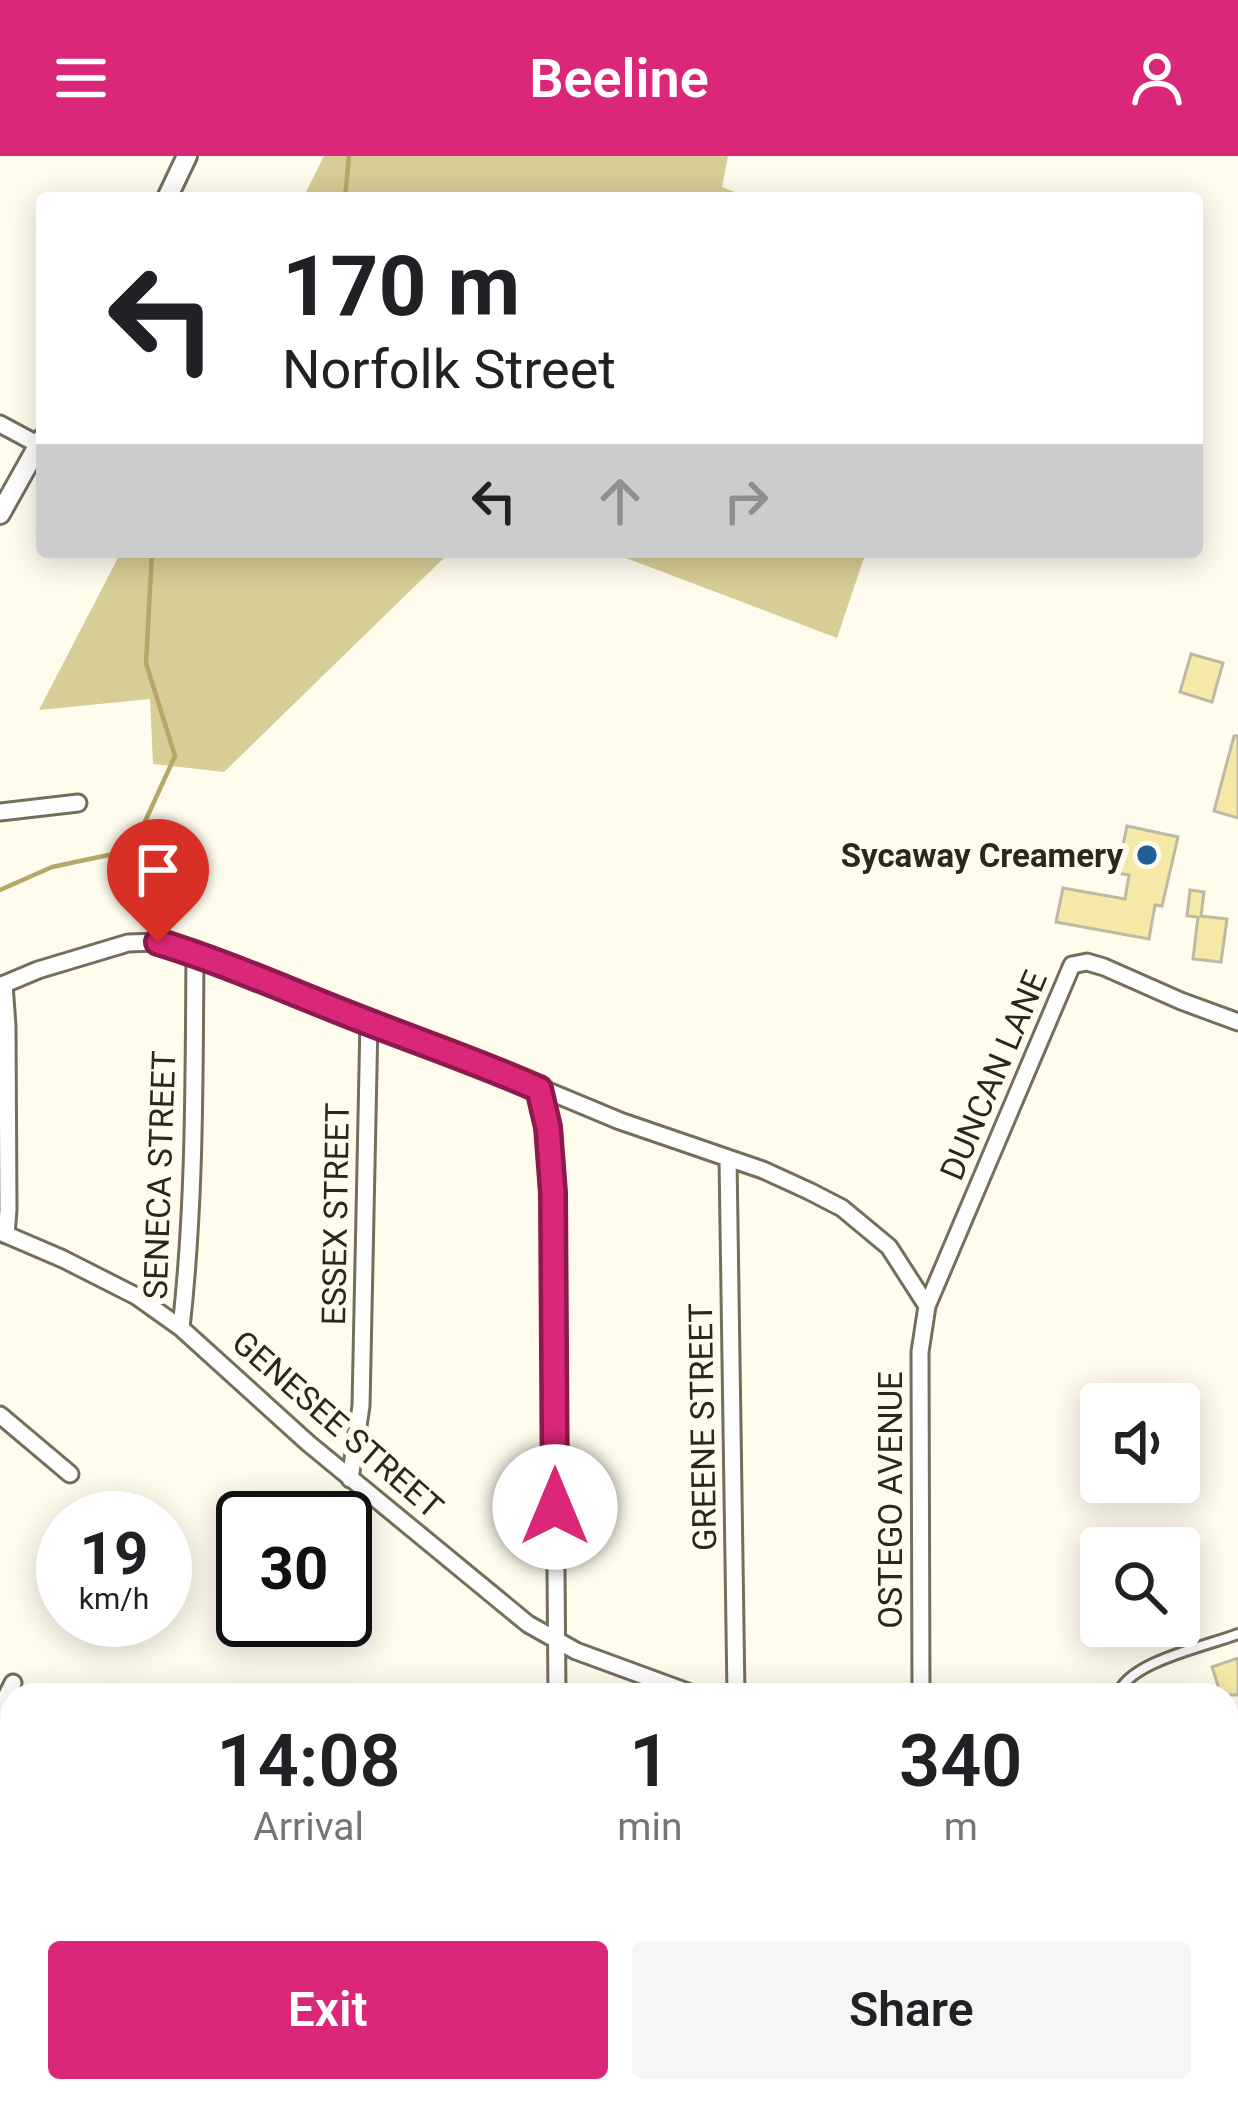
<!DOCTYPE html>
<html lang="en">
<head>
<meta charset="utf-8">
<style>
  :root { --surface:#fff; --page:#f6f6f6; --text:#202124; --muted:#757577; --accent:#db2777 }
  body { margin:0; font-family:Roboto,sans-serif; background:var(--page); color:var(--text); height:100vh; display:flex; flex-direction:column; font-size:45px; white-space:nowrap }
  * { box-sizing:border-box; margin:0 }
  p { font-size:39px; color:var(--muted) }
  .icon { flex:none; width:66px; height:66px; fill:none; stroke:currentColor; stroke-width:2; stroke-linecap:round; stroke-linejoin:round }
  .map { position:relative; flex:1; overflow:hidden }
  .drawer { position:absolute; left:0px; top:1527px; width:1239px; height:420px; display:flex; flex-direction:column; background:var(--surface); border-radius:36px 36px 0 0; box-shadow:0 6px 30px #0003 }
  .drawer>* { flex:none }
  .top-card { position:absolute; left:36px; top:36px; width:1167px; height:366px; border-radius:12px; box-shadow:0 6px 30px #0003; background:#fff; color:var(--text); overflow:hidden }
  .tools { position:absolute; left:1080px; top:1227px; display:grid; gap:24px }
  .tools a { display:grid; place-items:center; width:120px; height:120px; border-radius:12px; background:var(--surface); box-shadow:0 6px 30px #0003; font-size:60px }
  .speed { position:absolute; left:36px; top:1335px; display:flex; gap:24px; font-size:60px; font-weight:700; text-align:center }
  .speed>* { display:grid; place-content:center; width:156px; height:156px; border-radius:50%; background:var(--surface); box-shadow:0 6px 30px #0003; line-height:1 }
  .speed small { font-size:30px; font-weight:400 }
  .speed .limit { border:6px solid #111; border-radius:18px; background:#fff; color:#111 }
  .pin { position:absolute; display:grid; place-items:center; width:102px; height:102px; color:#fff; margin:-123px -51px; border-radius:50% 50% 50% 0; rotate:-45deg; box-shadow:0 0 12px #0007 }
  .pin .icon { rotate:45deg }
  .me { position:absolute; width:132px; margin:-66px; rotate:0deg; stroke-linejoin:round; filter:drop-shadow(0 0 9px #0008) }
  .turn { display:flex; align-items:center; gap:42px; height:252px; padding:0 48px; font-size:54px }
  .turn .icon { width:156px; height:156px; stroke-width:2.5 }
  .turn b { display:block; font-size:84px; line-height:102px }
  .lanes { display:flex; align-items:center; height:114px; padding:0 48px; background:#0003; justify-content:center; gap:60px; direction:ltr }
  .lanes .off { opacity:.35 }
  .eta { display:flex; justify-content:space-evenly; align-items:center; height:204px; text-align:center }
  .eta b { font-size:72px; font-weight:600; line-height:84px }
  .cta { display:flex; gap:24px; margin-top:auto; padding:24px 48px }
  .cta a { flex:1; height:138px; border-radius:12px; background:var(--accent); color:#fff; font-size:48px; font-weight:600; line-height:138px; text-align:center }
  .cta a+a { background:var(--page); color:var(--text) }
  header { display:flex; justify-content:space-between; align-items:center; height:156px; padding:0 48px; background:var(--accent); color:#fff; font-size:54px; font-weight:600 }
  .map>svg:first-child { display:block }
  .green { fill:#d7cd96 }
  .lines { fill:none; stroke-linecap:round; stroke-linejoin:round }
  .stream { stroke:#b5a869; stroke-width:4.5 }
  .building { fill:#f6e9a7; stroke:#beb9a3; stroke-width:3 }
  .service-casing { stroke:#736f5b; stroke-width:14 }
  .minor-casing { stroke:#736f5b; stroke-width:21 }
  .tertiary-casing { stroke:#736f5b; stroke-width:24 }
  .service { stroke:#fff; stroke-width:8 }
  .minor { stroke:#fff; stroke-width:15 }
  .tertiary { stroke:#fff; stroke-width:18 }
  .route-casing { stroke:#8e194d; stroke-width:30 }
  .route { stroke:#db2777; stroke-width:21 }
  .poi-dot { fill:#206096; stroke:#fffcee; stroke-width:4.5 }
  .labels { text-anchor:middle; stroke-width:12; stroke-linejoin:round; paint-order:stroke }
  .poi-label { font-size:33px; font-weight:bold; fill:#29271e; stroke:#fffcee; text-anchor:end }
  .street-label { font-size:33px; fill:#29271e; stroke:#fffcee }
</style>
</head>
<body>
<header><svg class="icon" aria-label="menu" viewBox="0 0 24 24"><path d="M4 6h16M4 12h16M4 18h16"/></svg>Beeline<svg class="icon" aria-label="person" viewBox="0 0 24 24"><circle cx="12" cy="8" r="4"/><path d="M4 21q1-7 8-7t8 7"/></svg></header>
<div class="map">
<svg width="1238" height="1947" viewBox="0 0 1238 1947">
  <rect width="100%" height="100%" fill="#fffcee"/>
  <path class="green" d="M 324,0 L 728,0 L 722,31 L 749,42 L 303,42 Z
    M 121,396 L 450,396 L 224,616 L 153,608 L 150,543 L 39,554 Z
    M 610,396 L 866,396 L 837,482 Z"/>
  <g class="lines">
    <path class="stream" d="M 345,42 L 349,0
      M 0,734 L 52,711 L 132,694 L 175,600 L 146,507 L 152,396"/>
  </g>
  <path class="building" d="M 1191,498 L 1223,507 L 1212,546 L 1180,536 Z
    M 1234,580 L 1238,580 L 1238,662 L 1214,655 Z
    M 1127,670 L 1178,681 L 1162,750 L 1155,749 L 1149,783 L 1056,766 L 1063,732 L 1125,743 L 1129,719 L 1117,717 Z
    M 1190,734 L 1204,736 L 1201,760 L 1227,763 L 1221,806 L 1193,803 L 1198,761 L 1187,760 Z
    M 1238,1502 L 1238,1539 L 1221,1539 L 1212,1511 Z"/>
  <g class="lines">
    <g class="service-casing">
      <path id="service" d="M 1118,1539 C 1127,1506 1207,1490 1238,1478
        M 1227,1684 L 1238,1680
        M 1227,1712 L 1238,1741"/>
    </g>
    <g class="minor-casing">
      <path id="minor" d="M 0,268 L 39,289
        M 0,656 L 78,647
        M 4,828 L 7,870 L 8,1054 L 6,1079
        M 0,830 L 38,814 L 128,787 L 158,786 L 228,809 L 345,857 L 469,902 L 620,965 L 763,1014 L 809,1035 L 842,1052 L 889,1091 L 927,1150
        M 539,933 L 548,971 L 553,1037 L 557,1539
        M 728,1002 L 736,1539
        M 0,1076 L 63,1103 L 136,1140 L 181,1172 L 308,1287 L 528,1468 L 576,1495 L 696,1539
        M 181,1172 C 195,1048 194,922 195,797
        M 0,1259 L 70,1318
        M 350,1323 L 361,1250 L 369,865
        M 921,1539 L 920,1196 L 927,1150 L 1072,809 L 1087,806 L 1104,811 L 1181,845 L 1238,866
        M 0,1553 L 13,1527
        M 0,1836 L 12,1872
        M 44,1935 L 51,1947
        M 170,1935 L 173,1947
        M 606,1935 L 642,1947
        M 745,1935 L 747,1947
        M 1021,1935 L 1028,1947
        M 530,1947 L 536,1935
        M 841,1947 L 849,1935"/>
    </g>
    <g class="tertiary-casing">
      <path id="tertiary" d="M 167,42 L 187,0
        M 0,358 L 42,283"/>
    </g>
    <use href="#service" class="service"/>
    <use href="#minor" class="minor"/>
    <use href="#tertiary" class="tertiary"/>
  </g>
  <g class="lines">
    <g class="route-casing">
      <path id="route" d="M 158,786 C 220,805 279,831 340,855 C 407,882 474,904 539,933 L 548,971 L 553,1037 L 555,1351"/>
    </g>
    <use href="#route" class="route"/>
  </g>
  <circle class="poi-dot" cx="1147" cy="699" r="12"/>
  <g class="labels">
    <g class="poi-label">
      <text x="1123" y="711">Sycaway Creamery</text>
    </g>
    <g class="street-label">
      <text transform="translate(993 919) rotate(-67)" y="12">DUNCAN LANE</text>
      <text transform="translate(159 1019) rotate(-88)" y="12">SENECA STREET</text>
      <text transform="translate(335 1058) rotate(-89)" y="12">ESSEX STREET</text>
      <text transform="translate(338 1268) rotate(41)" y="12">GENESEE STREET</text>
      <text transform="translate(702 1271) rotate(-91)" y="12">GREENE STREET</text>
      <text transform="translate(890 1344) rotate(-90)" y="12">OSTEGO AVENUE</text>
    </g>
  </g>
</svg>
<div class="tools">
<a><svg class="icon" aria-label="sound" viewBox="0 0 24 24"><path d="M4 9h4l5-4v14l-5-4H4zM17 9q2 3 0 6"/></svg></a>
<a><svg class="icon" aria-label="search" viewBox="0 0 24 24"><circle cx="10" cy="10" r="6"/><path d="M15 15l6 6"/></svg></a>
</div>
<div class="speed"><div>19<small>km/h</small></div><div class="limit">30</div></div>
<div class="pin" style="left:158px;top:786px;background:#d93025"><svg class="icon" aria-label="arrive" viewBox="0 0 24 24"><path d="M6 21V4h12l-3 4 3 4H6"/></svg></div>
<svg class="me" style="left:555px;top:1351px" viewBox="-20 -20 40 40"><circle r="19" fill="#fff"/><path d="M0-13L10 11 0 6-10 11z" fill="#db2777"/></svg>
<div class="top-card">
<div class="turn"><svg class="icon" aria-label="left" viewBox="0 0 24 24"><path d="M17 20v-9H6M10 6l-5 5 5 5"/></svg><div><b>170 m</b>Norfolk Street</div></div>
<div class="lanes"><svg class="icon" aria-label="left" viewBox="0 0 24 24"><path d="M17 20v-9H6M10 6l-5 5 5 5"/></svg><svg class="icon off" aria-label="ahead" viewBox="0 0 24 24"><path d="M12 20V5M6 11l6-6 6 6"/></svg><svg class="icon off" aria-label="right" viewBox="0 0 24 24"><path d="M7 20v-9h11M14 6l5 5-5 5"/></svg></div>
</div>
<section class="drawer">
<div class="eta">
<div><b>14:08</b><p>Arrival</p></div>
<div><b>1</b><p>min</p></div>
<div><b>340</b><p>m</p></div>
</div>
<div class="cta"><a>Exit</a><a>Share</a></div>
</section>
</div>
</body>
</html>
